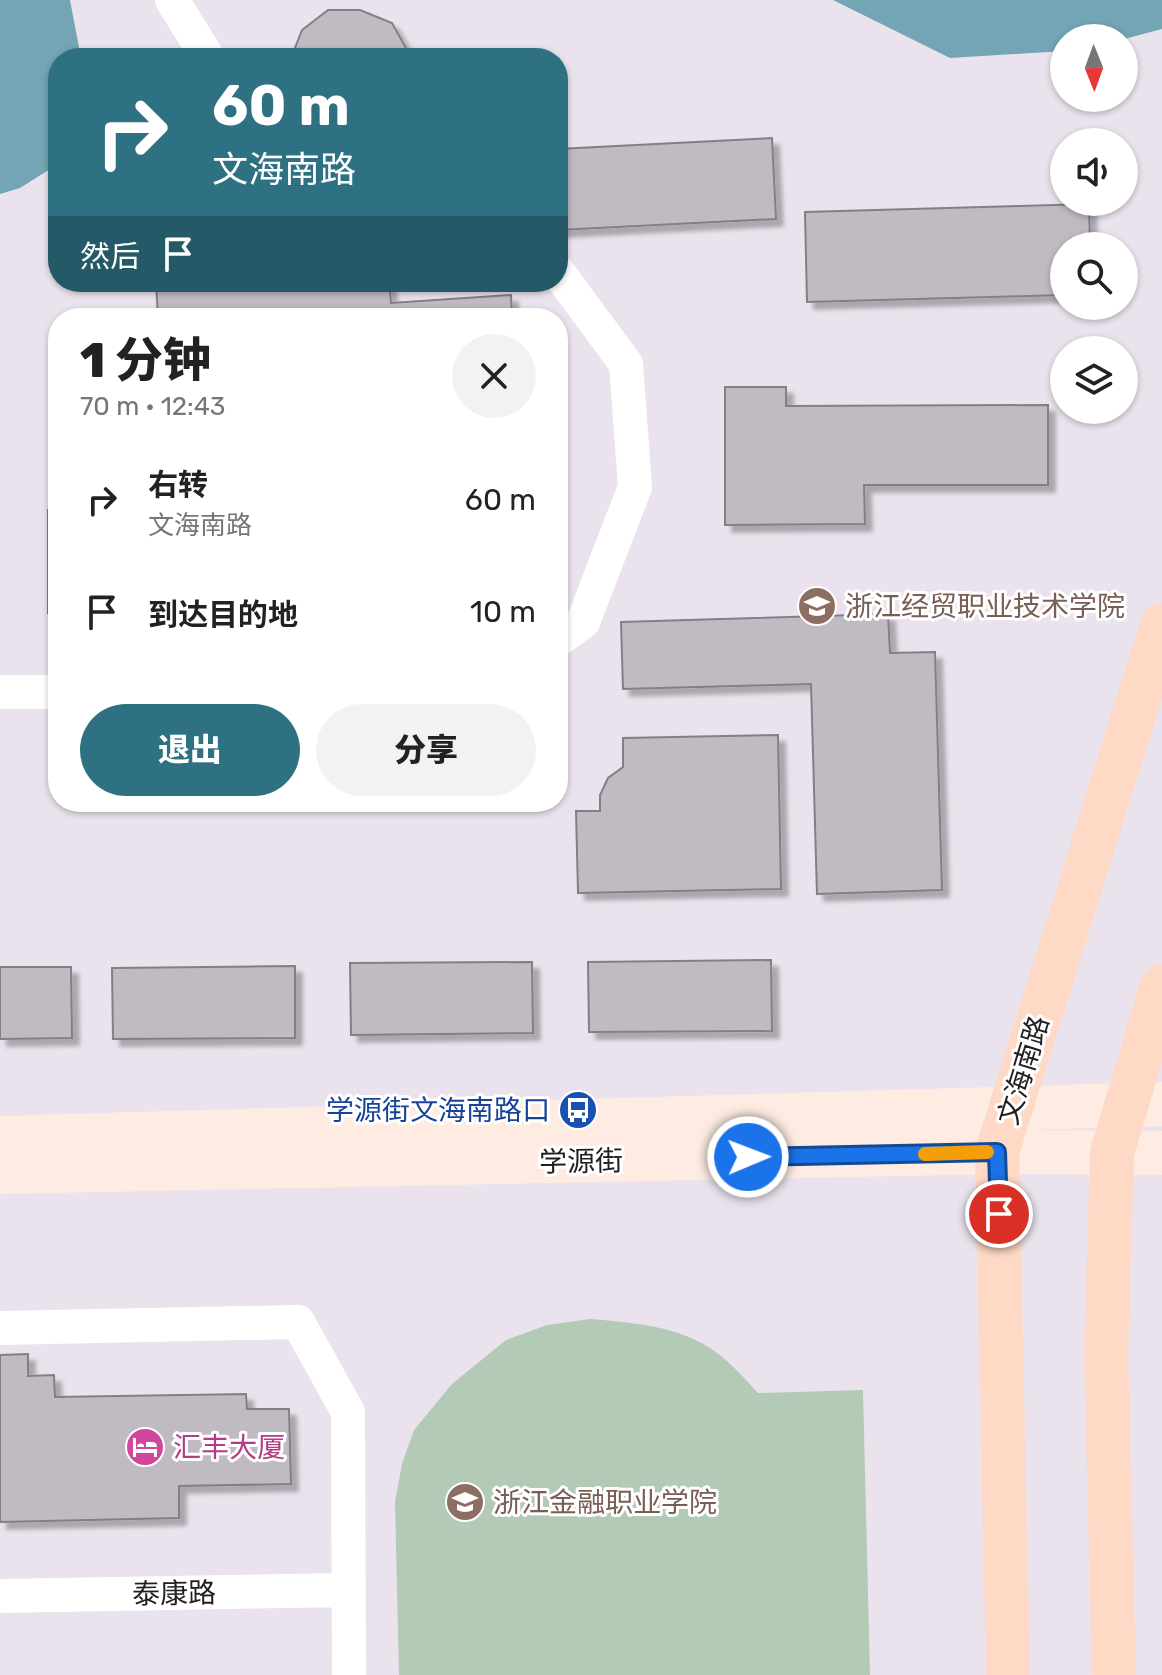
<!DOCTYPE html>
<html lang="zh">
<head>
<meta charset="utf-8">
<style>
  :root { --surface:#fff; --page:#f2f2f2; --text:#222; --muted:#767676; --accent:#2e7182 }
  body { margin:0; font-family:Rubik,"Noto Sans SC",sans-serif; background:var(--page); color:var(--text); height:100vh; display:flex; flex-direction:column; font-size:30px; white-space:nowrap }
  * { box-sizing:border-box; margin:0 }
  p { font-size:26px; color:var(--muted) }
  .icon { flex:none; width:44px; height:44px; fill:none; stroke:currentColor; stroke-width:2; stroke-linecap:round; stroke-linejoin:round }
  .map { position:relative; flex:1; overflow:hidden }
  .drawer { position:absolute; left:48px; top:308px; width:520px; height:504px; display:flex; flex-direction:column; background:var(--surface); border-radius:32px; box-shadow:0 2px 6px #0004 }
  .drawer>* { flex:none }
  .hud { position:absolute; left:48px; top:48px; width:520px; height:244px; border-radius:32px; box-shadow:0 2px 6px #0004; background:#2e7182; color:#fff; overflow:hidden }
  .needle { width:52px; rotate:179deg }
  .buttons { position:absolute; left:1050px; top:24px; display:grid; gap:16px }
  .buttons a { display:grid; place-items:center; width:88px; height:88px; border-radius:50%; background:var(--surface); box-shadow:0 2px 6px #0004; font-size:40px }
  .pin { position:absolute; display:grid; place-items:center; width:68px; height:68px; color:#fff; margin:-34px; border:4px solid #fff; border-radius:50%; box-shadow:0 2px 8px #0007 }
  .me { position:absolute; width:88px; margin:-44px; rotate:89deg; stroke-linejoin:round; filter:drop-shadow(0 0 6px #0008) }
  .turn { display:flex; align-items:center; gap:28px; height:168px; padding:0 32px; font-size:36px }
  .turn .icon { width:104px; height:104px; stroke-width:2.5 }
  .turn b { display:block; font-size:56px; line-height:68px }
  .then { display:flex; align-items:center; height:76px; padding:0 32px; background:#0003; gap:16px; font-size:30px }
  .round { display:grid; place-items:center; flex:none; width:84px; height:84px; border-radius:42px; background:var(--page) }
  .headline { display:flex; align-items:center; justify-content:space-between; height:136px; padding:0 32px }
  h1 { font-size:48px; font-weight:800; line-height:60px }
  .button { display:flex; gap:16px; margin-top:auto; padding:16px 32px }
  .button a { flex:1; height:92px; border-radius:48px; background:var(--accent); color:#fff; font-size:32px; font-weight:800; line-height:92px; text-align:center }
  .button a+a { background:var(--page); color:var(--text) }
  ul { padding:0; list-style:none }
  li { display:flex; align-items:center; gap:24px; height:112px; padding:0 32px }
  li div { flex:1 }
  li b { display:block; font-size:30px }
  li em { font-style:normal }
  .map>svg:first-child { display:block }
  .green { fill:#b3cab6 }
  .water { fill:#73a5b4 }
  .building { fill:#c0bac3; stroke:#847e87; stroke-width:2; filter:url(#shadow) }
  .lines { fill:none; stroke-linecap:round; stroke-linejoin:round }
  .street { stroke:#fff; stroke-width:34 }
  .secondary { stroke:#feece2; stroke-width:44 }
  .primary { stroke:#fed9c5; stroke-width:44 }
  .route-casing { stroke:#114b97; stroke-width:20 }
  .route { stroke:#1a73e8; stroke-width:14 }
  .slow { stroke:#f59e0b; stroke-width:14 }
  .labels { text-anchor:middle; stroke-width:6; stroke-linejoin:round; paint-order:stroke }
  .education-label { font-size:28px; fill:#785e54; stroke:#fff; text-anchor:start }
  .street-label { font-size:28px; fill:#211e22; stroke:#fff }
  .transit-label { font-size:28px; fill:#164399; stroke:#fff; text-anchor:end }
  .hotel-label { font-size:28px; fill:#b23c85; stroke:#fff; text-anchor:start }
</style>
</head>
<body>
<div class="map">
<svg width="1162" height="1675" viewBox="0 0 1162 1675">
  <defs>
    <filter id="shadow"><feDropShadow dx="7" dy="7" stdDeviation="2" flood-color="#0004"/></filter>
  </defs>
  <rect width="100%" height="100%" fill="#eae3ed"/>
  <path class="green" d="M 590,1319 C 639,1323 690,1327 727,1361 C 738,1371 748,1382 758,1393 L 863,1390 L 870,1675 L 399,1675 L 395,1502 L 402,1464 L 414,1430 L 452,1384 L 506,1340 L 547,1325 Z"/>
  <path class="water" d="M 0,0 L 70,0 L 81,58 L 58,58 L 58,164 L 20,188 L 0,194 Z
    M 833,0 L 1162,0 L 1162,29 L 1124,39 L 1064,38 L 1064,51 L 950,58 Z"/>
  <path class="building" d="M 328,10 L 360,10 L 392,23 L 407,50 L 454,49 L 463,58 L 291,58 L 302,30 Z
    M 772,138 L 776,219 L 558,230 L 558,149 Z
    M 1089,204 L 1090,246 L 1064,246 L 1064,295 L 807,302 L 805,212 Z
    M 156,282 L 389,282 L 391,303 L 511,295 L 512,318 L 158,318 Z
    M 725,387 L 786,387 L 786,406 L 1048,405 L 1048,485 L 864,485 L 865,524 L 725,525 Z
    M 48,510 L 58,510 L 58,613 L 48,613 Z
    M 888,614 L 890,653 L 935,652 L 942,890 L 817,894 L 811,684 L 623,689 L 621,622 Z
    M 778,735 L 781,889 L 578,893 L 576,811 L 600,811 L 600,795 L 608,778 L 623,767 L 623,738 Z
    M 771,960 L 772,1031 L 589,1032 L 588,962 Z
    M 532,962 L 533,1033 L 351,1035 L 350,963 Z
    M 295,966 L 295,1038 L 113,1039 L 112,968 Z
    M 0,967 L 71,967 L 72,1038 L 0,1039 Z
    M 28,1354 L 28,1376 L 54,1375 L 55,1397 L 246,1394 L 247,1409 L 289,1409 L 291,1484 L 179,1486 L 179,1518 L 0,1522 L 0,1355 Z"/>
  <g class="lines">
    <path class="street" d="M 172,0 L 208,58
      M 558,272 L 626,364 L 635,487 L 583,622 L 558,640
      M 0,692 L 58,692
      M 0,1328 L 298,1322 L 348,1412 L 349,1675
      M 0,1596 L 348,1590"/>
    <path class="secondary" d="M 0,1138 L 1162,1104
      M 0,1172 L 997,1152 L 1162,1153"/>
    <path class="primary" d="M 1008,1675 L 997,1152 L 1162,625
      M 1114,1675 L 1106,1352 L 1112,1153 L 1162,986"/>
  </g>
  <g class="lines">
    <g class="route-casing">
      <path id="route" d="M 748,1157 L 997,1152 L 999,1214"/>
    </g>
    <use href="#route" class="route"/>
    <path class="slow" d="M 925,1154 L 987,1152"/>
  </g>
  <defs>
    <g id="university-disc" transform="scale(2)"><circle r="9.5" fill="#8d6e63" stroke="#fff"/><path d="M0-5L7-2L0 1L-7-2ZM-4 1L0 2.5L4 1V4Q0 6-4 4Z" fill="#fff"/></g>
    <g id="bus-disc" transform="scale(2)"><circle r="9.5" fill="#1a4fb4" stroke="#fff"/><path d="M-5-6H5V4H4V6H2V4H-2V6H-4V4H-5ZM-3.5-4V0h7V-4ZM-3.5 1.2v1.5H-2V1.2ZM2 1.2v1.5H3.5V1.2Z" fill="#fff"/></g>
    <g id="hotel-disc" transform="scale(2)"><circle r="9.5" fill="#d1479c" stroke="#fff"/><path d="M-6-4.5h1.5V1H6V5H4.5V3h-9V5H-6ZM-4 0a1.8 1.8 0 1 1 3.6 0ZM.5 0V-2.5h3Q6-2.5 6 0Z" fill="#fff"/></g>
  </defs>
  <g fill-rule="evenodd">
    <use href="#university-disc" x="817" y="606"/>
    <use href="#bus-disc" x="578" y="1110"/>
    <use href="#hotel-disc" x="145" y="1447"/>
    <use href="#university-disc" x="465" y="1502"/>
  </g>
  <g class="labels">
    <g class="education-label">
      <text x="845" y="616">浙江经贸职业技术学院</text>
      <text x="493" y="1512">浙江金融职业学院</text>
    </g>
    <g class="street-label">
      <text transform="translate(1023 1070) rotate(-73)" y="10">文海南路</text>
      <text transform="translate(581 1161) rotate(-1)" y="10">学源街</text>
      <text transform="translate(174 1593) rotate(-1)" y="10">泰康路</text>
    </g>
    <g class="transit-label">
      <text x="550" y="1120">学源街文海南路口</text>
    </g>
    <g class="hotel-label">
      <text x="173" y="1457">汇丰大厦</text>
    </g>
  </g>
</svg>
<div class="buttons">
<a><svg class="needle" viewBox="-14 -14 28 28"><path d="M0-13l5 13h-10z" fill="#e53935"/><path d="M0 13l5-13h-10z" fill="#767676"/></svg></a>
<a><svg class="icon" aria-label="sound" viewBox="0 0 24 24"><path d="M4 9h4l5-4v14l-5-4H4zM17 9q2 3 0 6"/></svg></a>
<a><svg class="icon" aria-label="search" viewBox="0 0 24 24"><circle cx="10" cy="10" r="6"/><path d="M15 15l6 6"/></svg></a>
<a><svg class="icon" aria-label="layers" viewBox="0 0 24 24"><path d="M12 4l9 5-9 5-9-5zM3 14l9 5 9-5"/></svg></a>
</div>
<div class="pin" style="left:999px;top:1214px;background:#d93025"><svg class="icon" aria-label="arrive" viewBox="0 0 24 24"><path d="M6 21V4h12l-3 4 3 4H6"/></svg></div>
<svg class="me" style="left:748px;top:1157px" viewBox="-20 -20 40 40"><circle r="17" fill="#1a73e8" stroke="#fff" stroke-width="3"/><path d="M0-11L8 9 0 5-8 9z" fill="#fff"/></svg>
<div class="hud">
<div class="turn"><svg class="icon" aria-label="right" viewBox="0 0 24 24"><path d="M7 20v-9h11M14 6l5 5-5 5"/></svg><div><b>60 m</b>文海南路</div></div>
<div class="then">然后<svg class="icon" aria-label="arrive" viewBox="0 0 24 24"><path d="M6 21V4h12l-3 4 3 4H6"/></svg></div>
</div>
<section class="drawer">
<div class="headline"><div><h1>1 分钟</h1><p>70 m · 12:43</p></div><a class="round"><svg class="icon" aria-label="close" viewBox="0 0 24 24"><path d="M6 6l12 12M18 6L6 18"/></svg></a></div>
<ul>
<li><svg class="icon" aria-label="right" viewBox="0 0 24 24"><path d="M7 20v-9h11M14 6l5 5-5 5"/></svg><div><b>右转</b><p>文海南路</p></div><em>60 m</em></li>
<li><svg class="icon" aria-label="arrive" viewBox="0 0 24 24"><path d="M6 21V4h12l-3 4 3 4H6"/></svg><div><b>到达目的地</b></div><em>10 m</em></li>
</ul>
<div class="button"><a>退出</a><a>分享</a></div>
</section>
</div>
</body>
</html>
